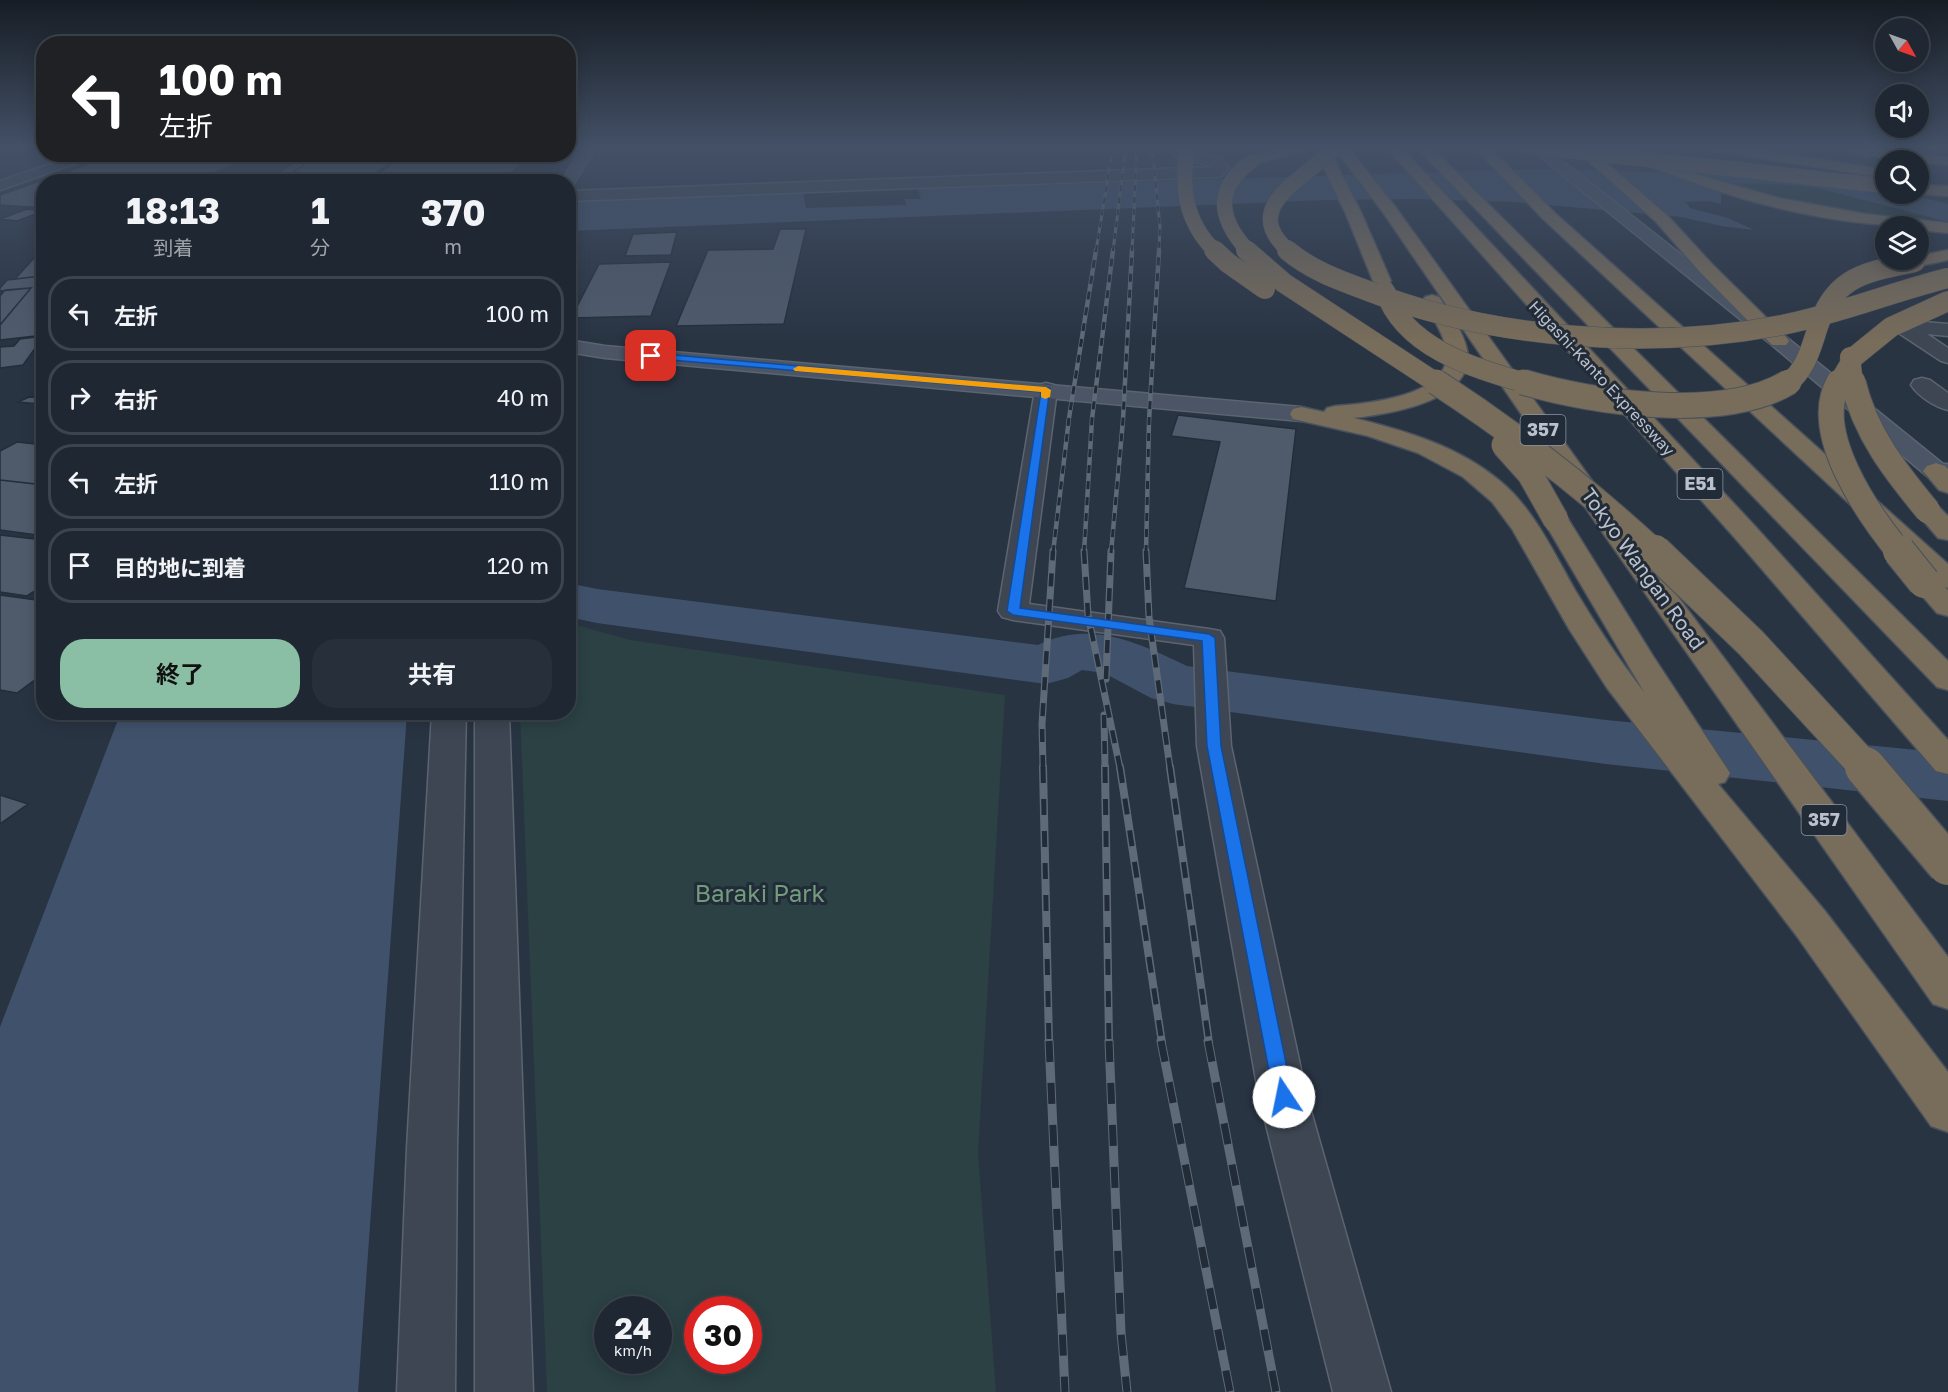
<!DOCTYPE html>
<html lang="ja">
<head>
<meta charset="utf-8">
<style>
  :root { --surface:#1f2732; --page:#272f3a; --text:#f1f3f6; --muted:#a1a5ac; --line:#3c444d; --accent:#8abfa5 }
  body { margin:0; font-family:"Golos Text","Noto Sans JP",sans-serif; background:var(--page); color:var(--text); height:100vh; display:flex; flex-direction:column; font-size:22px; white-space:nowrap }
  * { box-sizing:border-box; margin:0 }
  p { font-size:20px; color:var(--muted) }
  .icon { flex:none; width:33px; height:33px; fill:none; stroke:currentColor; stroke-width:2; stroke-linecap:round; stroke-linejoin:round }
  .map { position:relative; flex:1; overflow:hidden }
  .details { position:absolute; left:36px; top:174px; width:540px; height:546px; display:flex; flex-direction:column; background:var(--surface); border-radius:24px; box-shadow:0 3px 15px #0003,0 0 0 2px var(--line) }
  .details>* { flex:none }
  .top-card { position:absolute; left:36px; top:36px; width:540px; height:126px; border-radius:24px; box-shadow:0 3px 15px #0003,0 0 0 2px var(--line); background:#202124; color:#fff; overflow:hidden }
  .needle { width:39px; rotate:130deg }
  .tools { position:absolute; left:1875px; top:18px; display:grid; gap:12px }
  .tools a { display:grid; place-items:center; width:54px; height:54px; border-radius:50%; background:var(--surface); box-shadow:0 3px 15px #0003,0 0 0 2px var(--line); font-size:30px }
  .speed { position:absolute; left:594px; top:1296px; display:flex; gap:12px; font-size:30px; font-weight:700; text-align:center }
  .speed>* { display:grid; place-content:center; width:78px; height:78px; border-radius:50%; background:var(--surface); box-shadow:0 3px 15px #0003,0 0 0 2px var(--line); line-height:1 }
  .speed small { font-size:15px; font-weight:400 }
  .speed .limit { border:9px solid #d22; background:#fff; color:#111 }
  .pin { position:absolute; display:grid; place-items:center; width:51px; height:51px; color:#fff; margin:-26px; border-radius:12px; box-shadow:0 3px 9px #0006 }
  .me { position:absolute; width:66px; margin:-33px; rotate:349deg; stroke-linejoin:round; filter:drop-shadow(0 0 4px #0008) }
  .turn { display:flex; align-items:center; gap:21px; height:126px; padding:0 24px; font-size:27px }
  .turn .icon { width:78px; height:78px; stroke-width:2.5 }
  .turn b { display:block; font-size:42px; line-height:51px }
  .eta { display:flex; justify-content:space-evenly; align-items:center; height:102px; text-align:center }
  .eta b { font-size:36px; font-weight:700; line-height:42px }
  .button { display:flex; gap:12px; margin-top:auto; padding:12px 24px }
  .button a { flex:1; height:69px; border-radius:24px; background:var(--accent); color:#111; font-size:24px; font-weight:700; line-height:69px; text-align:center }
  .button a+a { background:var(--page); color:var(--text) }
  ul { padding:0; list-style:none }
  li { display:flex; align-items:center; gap:18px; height:75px; margin:0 12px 9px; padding:0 12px; border:3px solid var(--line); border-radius:24px }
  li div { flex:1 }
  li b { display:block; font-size:22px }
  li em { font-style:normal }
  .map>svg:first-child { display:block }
  .green { fill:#2b4143; fill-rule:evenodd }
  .water { fill:#40526b }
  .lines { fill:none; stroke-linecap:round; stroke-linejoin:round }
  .river { fill:#40526b; fill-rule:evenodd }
  .building { fill:#4f5b6b; stroke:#242d3a; stroke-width:1.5 }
  .street-casing { stroke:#5b6470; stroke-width:3 }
  .secondary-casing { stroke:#5b6470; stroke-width:3 }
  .highway-casing { stroke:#48515d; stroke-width:3 }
  .street { fill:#3d4652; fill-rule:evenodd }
  .secondary { fill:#4b5565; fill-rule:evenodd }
  .highway { fill:#786c5a; fill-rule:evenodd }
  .rail-far4-casing { stroke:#5f6a79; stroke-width:3 }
  .rail-far3-casing { stroke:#5f6a79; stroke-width:4.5 }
  .rail-far2-casing { stroke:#5f6a79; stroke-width:7 }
  .rail-far1-casing { stroke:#5f6a79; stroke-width:8 }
  .rail-casing { stroke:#5f6a79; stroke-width:9 }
  .rail-far4 { stroke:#222b38; stroke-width:2; stroke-dasharray:6; stroke-linecap:butt }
  .rail-far3 { stroke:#222b38; stroke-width:3; stroke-dasharray:8; stroke-linecap:butt }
  .rail-far2 { stroke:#222b38; stroke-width:4.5; stroke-dasharray:13; stroke-linecap:butt }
  .rail-far1 { stroke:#222b38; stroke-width:5; stroke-dasharray:16; stroke-linecap:butt }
  .rail { stroke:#222b38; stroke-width:7; stroke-dasharray:21; stroke-linecap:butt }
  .highway-bridge-far4-casing { stroke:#48515d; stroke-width:16; stroke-linecap:butt }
  .highway-bridge-far3-casing { stroke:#48515d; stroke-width:21; stroke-linecap:butt }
  .highway-bridge-far2-casing { stroke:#48515d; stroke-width:27; stroke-linecap:butt }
  .highway-bridge-far1-casing { stroke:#48515d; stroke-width:34; stroke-linecap:butt }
  .highway-bridge-casing { stroke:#48515d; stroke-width:43; stroke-linecap:butt }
  .highway-bridge-far4 { stroke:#786c5a; stroke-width:15 }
  .highway-bridge-far3 { stroke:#786c5a; stroke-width:20 }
  .highway-bridge-far2 { stroke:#786c5a; stroke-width:25 }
  .highway-bridge-far1 { stroke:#786c5a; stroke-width:32 }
  .highway-bridge { stroke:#786c5a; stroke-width:40 }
  .route { fill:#1a73e8; stroke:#114b97; stroke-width:1.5 }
  .slow { fill:#f59e0b }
  .labels { text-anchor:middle; stroke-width:6; stroke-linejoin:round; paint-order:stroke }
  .far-street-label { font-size:16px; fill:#bac1cc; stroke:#222b38 }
  .shield { fill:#222b38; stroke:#8c94a0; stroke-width:1.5 }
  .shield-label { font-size:18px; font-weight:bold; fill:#bac1cc }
  .street-label { font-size:20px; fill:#bac1cc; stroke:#222b38 }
  .near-park-label { font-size:24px; fill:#739c7c; stroke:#222b38 }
</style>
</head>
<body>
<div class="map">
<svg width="1948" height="1392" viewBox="0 0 1948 1392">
  <rect width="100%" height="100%" fill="#293443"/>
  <path class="green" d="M 1754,178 L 1834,187 L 1948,215 L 1948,223 L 1899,219 L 1833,209 L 1767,194 L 1716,179 Z
    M 1834,180 L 1885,184 L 1886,194 L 1919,192 L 1948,200 L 1948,210 Z
    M 569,623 L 630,640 L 1005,695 L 978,1153 L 996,1392 L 547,1392 L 520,713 L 568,712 ZM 608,1310 L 658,1310 L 658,1360 L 608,1360 ZM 698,1310 L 748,1310 L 748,1360 L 698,1360 Z"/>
  <path class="water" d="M 1533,169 L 1697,173 L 1721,180 L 1721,204 L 1709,201 L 1686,202 L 1690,208 L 1728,218 L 1754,230 L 1721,226 L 1681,217 L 1516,202 L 1416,199 L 1326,200 L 569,231 L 568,201 L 803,192 L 806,208 L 906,205 L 905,199 L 921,199 L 918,189 Z
    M 121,712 L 407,713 L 358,1392 L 0,1392 L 0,1027 Z"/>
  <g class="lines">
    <path class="river" d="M 1706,167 L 1781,168 L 1819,172 L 1886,188 L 1886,194 L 1907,194 L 1948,204 L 1948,222 L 1818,188 L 1781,184 L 1706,183 L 1696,181 L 1692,175 L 1696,169 Z
      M 568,583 L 597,589 L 1038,645 C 1090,619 1139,643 1187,666 L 1606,720 L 1948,753 L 1948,801 L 1606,764 L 1173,704 L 1151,698 L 1104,673 L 1082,670 L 1068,678 L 1046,684 L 597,623 L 568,617 Z"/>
  </g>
  <path class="building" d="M 117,154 L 261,154 L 192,182 L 44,182 L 44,208 L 0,205 L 0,195 Z
    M 308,154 L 321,154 L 278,182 L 263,182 Z
    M 321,154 L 401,154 L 364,182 L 278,182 Z
    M 405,154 L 528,154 L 519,162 L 394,163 Z
    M 523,162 L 508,176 L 374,177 L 394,163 Z
    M 27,209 L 44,211 L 17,221 L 0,219 Z
    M 780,229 L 806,229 L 784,324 L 676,326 L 708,250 L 773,249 Z
    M 677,232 L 671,255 L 625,256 L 633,234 Z
    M 44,247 L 44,273 L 41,276 L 15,279 Z
    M 671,262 L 651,316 L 571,318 L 599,264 Z
    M 44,273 L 44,335 L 0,340 L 0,325 L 31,288 L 0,291 L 0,288 L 7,280 L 41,276 Z
    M 31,288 L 0,325 L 0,296 L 5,290 Z
    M 44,336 L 23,365 L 0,368 L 0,347 L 14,346 L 20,339 Z
    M 29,397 L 44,398 L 44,402 L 40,404 L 18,402 Z
    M 1178,415 L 1296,429 L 1276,601 L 1184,588 L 1220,442 L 1171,436 Z
    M 17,442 L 44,445 L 44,485 L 0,480 L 0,451 Z
    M 0,480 L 44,485 L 44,536 L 0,530 Z
    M 0,535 L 44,540 L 44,585 L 27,596 L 0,592 Z
    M 0,595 L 44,601 L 44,673 L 17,693 L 0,690 Z
    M 0,795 L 28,804 L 0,824 Z"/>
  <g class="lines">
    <g class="street-casing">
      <path id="street" d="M 1169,146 L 1183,146 L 1185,150 L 1221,159 L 1229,167 L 1222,176 L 1217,177 L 568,201 L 568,191 L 1214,167 L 1174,156 Z
        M 80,154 L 102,154 L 0,190 L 0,181 Z
        M 1901,320 L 1948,324 L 1948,336 L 1927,334 L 1948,348 L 1948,363 L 1941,361 L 1894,330 L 1891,326 L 1894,322 Z
        M 1922,378 L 1930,380 L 1948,393 L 1948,410 C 1935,407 1918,396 1911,385 L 1914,380 Z
        M 1046,383 L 1054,385 L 1057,390 L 1029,604 L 1209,629 L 1220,631 L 1224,638 L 1231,746 L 1307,1097 L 1391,1392 L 1333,1392 L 1259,1097 L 1197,746 L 1194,645 L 1013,620 L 1002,617 L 998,611 L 1035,390 L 1038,385 Z
        M 432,712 L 466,712 L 457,1148 L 455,1392 L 397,1392 L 407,1148 Z
        M 475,712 L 509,712 L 533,1392 L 475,1392 Z"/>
    </g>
    <g class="secondary-casing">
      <path id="secondary" d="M 583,146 L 597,146 L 573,185 L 568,186 L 568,182 L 561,182 Z
        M 1527,146 L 1543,146 L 1786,337 L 1943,464 L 1948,464 L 1948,480 L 1927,476 L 1772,345 Z
        M 1926,146 L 1948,146 L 1948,152 L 1928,149 Z
        M 568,340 L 605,346 L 1301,407 L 1309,409 L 1312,414 L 1309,419 L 1301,421 L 605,358 L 568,352 Z"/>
    </g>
    <g class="highway-casing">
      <path id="highway" d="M 1286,146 L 1311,146 L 1309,149 L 1252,165 L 1245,161 L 1247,158 Z
        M 1313,146 L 1327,146 L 1361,212 L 1391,281 L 1388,285 L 1376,285 L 1373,281 L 1345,212 Z
        M 1333,146 L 1347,146 L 1394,205 L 1616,514 L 1948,957 L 1948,1009 L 1933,1004 L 1598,526 L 1382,211 Z
        M 1385,146 L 1400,146 L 1754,525 L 1948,740 L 1948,774 L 1936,771 L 1734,537 Z
        M 1415,146 L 1430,146 L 1948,661 L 1948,690 L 1937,687 Z
        M 1473,146 L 1488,146 L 1555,213 L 1948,564 L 1948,588 L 1945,587 L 1948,590 L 1948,616 L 1937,613 L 1910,582 L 1914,576 L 1925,574 L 1543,219 Z
        M 1572,146 L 1587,146 L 1668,216 L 1712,264 L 1786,337 L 1789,341 L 1786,345 L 1772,345 L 1700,272 L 1656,222 Z
        M 1611,146 L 1629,146 L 1698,175 L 1779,198 L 1866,214 L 1948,223 L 1948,233 L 1918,230 L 1918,226 C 1831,226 1741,202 1660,170 C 1645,165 1622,158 1611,146 Z
        M 1700,146 L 1734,146 L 1886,170 L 1886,178 L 1707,150 Z
        M 1856,147 L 1948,157 L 1948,165 L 1851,154 L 1849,151 L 1851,148 Z
        M 1918,185 L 1948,186 L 1948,196 L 1918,194 Z
        M 1948,250 L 1948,260 L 1915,267 L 1909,266 L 1906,262 L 1908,260 L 1918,260 L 1918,256 Z
        M 1432,295 L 1439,297 C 1450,313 1469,339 1468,360 C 1464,403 1387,414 1354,418 C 1406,431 1458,446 1500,481 C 1534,509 1554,553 1575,590 C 1596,625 1619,660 1644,692 L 1543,520 L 1547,514 L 1556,512 L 1565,514 L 1653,656 L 1730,773 L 1725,782 L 1718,784 L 1825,911 L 1948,1072 L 1948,1132 L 1931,1126 L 1796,935 L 1607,688 L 1569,629 L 1512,529 L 1492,502 L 1463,477 L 1418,453 L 1368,436 L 1293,419 L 1290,414 L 1293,409 L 1301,407 L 1324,412 L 1327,408 L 1335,406 C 1364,404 1440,397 1446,361 C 1450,341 1432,318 1423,301 L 1425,297 Z
        M 1936,463 L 1945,466 L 1948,469 L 1948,493 L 1939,490 L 1923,471 L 1927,466 Z
        M 1928,503 L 1937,505 L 1948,516 L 1948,540 L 1938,538 L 1915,511 L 1919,505 Z"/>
    </g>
    <use href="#street" class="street"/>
    <use href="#secondary" class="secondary"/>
    <use href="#highway" class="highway"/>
    <g class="rail-far4-casing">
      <path id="rail-far4" d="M 1152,146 L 1160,227 L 1159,251
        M 1096,251 L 1113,146
        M 1113,251 L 1126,146
        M 1132,251 L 1137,146"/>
    </g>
    <g class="rail-far3-casing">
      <path id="rail-far3" d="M 1053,553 L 1069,418 L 1096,250
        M 1084,553 L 1092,419 L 1113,250
        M 1111,553 L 1123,420 L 1132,250
        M 1146,553 L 1149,421 L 1159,250"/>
    </g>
    <g class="rail-far2-casing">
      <path id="rail-far2" d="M 1084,551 L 1088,615 L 1120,768
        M 1146,551 L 1149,617 L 1170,768
        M 1106,679 L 1111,551
        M 1104,715 L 1105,768
        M 1043,768 L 1042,724 L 1053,551"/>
    </g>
    <g class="rail-far1-casing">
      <path id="rail-far1" d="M 1043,767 L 1049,1043
        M 1105,767 L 1109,1043
        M 1120,767 L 1162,1043
        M 1170,767 L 1209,1043"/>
    </g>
    <g class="rail-casing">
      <path id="rail" d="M 1049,1041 L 1065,1392
        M 1109,1041 L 1121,1333 L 1127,1392
        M 1161,1041 L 1230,1392
        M 1208,1041 L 1276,1392"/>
    </g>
    <use href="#rail-far4" class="rail-far4"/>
    <use href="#rail-far3" class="rail-far3"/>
    <use href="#rail-far2" class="rail-far2"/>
    <use href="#rail-far1" class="rail-far1"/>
    <use href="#rail" class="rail"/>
    <g class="highway-bridge-far4-casing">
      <path id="highway-bridge-far4" d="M 1188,146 C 1180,186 1185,222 1215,251
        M 1526,146 L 1886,186
        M 1248,251 C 1218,218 1214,188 1252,161
        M 1289,251 C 1236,205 1310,177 1337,146"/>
    </g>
    <g class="highway-bridge-far3-casing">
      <path id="highway-bridge-far3" d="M 1214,250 L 1228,263 L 1265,289
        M 1246,250 L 1284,283 L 1438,384
        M 1287,250 C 1309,269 1336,279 1363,289 C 1490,339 1649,351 1782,325 C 1839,314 1892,292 1948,278
        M 1385,291 C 1405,349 1475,368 1528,384
        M 1850,357 L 1853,384
        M 1787,384 C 1803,372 1809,355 1815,336 C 1832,277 1860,273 1915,262
        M 1838,384 L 1854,357 L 1891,327 L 1948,301"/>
    </g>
    <g class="highway-bridge-far2-casing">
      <path id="highway-bridge-far2" d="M 1436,382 C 1514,433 1588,490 1656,553
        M 1523,382 C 1593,403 1724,422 1789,382
        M 1839,382 C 1810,432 1869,515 1900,553
        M 1853,382 C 1865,433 1895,471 1928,511
        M 1504,445 L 1530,474 L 1556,520"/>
    </g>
    <g class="highway-bridge-far1-casing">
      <path id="highway-bridge-far1" d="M 1655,551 L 1751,643 L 1866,768
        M 1899,551 L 1924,582"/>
    </g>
    <g class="highway-bridge-casing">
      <path id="highway-bridge" d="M 1865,767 L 1948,865"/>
    </g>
    <use href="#highway-bridge-far4" class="highway-bridge-far4"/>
    <use href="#highway-bridge-far3" class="highway-bridge-far3"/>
    <use href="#highway-bridge-far2" class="highway-bridge-far2"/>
    <use href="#highway-bridge-far1" class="highway-bridge-far1"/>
    <use href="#highway-bridge" class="highway-bridge"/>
  </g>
  <linearGradient id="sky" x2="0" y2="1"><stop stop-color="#171d25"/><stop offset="0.43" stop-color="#435066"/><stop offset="1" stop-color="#435066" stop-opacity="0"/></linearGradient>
  <rect width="1948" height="341" fill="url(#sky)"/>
  <path class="route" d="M 651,353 L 1050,388 L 1020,608 L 1209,634 L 1215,638 L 1221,746 L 1293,1097 L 1290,1104 L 1284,1106 L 1277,1104 L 1274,1097 L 1207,746 L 1202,641 L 1013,615 L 1007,611 L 1041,392 L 648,358 L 648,354 Z"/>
  <path class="slow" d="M 798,366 L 1046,387 L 1051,390 L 1050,397 L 1045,399 L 1041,397 L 1041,392 L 795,371 L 793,369 Z"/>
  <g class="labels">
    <g class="far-street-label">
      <text transform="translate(1602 378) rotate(47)" y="6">Higashi-Kanto Expressway</text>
    </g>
    <g class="shield">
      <rect x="1520.5" y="415" width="45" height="30" rx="4.5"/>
      <rect x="1677.5" y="469" width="45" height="30" rx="4.5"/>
      <rect x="1801.5" y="805" width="45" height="30" rx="4.5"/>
    </g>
    <g class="shield-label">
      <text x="1543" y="436">357</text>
      <text x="1700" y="490">E51</text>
      <text x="1824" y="826">357</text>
    </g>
    <g class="street-label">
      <text transform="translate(1643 569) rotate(54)" y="7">Tokyo Wangan Road</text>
    </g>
    <g class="near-park-label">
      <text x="760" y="902">Baraki Park</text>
    </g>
  </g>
</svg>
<div class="tools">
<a><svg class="needle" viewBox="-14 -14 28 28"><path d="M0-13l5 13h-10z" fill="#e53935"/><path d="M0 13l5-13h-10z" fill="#a1a5ac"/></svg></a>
<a><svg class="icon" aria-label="sound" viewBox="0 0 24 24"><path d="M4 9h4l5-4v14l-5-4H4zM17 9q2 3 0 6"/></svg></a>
<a><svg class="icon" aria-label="search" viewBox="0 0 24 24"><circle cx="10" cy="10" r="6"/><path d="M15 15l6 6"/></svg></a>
<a><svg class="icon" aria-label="layers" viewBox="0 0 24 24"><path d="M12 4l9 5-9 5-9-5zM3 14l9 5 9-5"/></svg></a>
</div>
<div class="speed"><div>24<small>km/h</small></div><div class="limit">30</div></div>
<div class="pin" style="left:651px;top:356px;background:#d93025"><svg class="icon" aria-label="arrive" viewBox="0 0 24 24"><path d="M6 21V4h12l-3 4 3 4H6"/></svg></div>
<svg class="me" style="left:1284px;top:1097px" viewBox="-20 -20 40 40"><circle r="19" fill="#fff"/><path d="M0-13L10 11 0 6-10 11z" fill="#1a73e8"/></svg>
<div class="top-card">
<div class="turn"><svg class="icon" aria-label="left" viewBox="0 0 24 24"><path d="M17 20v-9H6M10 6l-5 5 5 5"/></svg><div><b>100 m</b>左折</div></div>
</div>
<section class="details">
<div class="eta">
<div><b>18:13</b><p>到着</p></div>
<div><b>1</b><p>分</p></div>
<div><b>370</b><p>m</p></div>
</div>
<ul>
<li><svg class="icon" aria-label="left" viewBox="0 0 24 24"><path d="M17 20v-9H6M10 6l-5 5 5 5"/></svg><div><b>左折</b></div><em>100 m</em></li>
<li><svg class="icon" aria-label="right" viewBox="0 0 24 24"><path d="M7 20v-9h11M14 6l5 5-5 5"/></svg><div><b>右折</b></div><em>40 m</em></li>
<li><svg class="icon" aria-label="left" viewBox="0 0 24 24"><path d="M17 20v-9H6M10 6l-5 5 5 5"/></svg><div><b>左折</b></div><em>110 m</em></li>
<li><svg class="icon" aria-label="arrive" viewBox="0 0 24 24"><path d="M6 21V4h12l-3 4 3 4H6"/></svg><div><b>目的地に到着</b></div><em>120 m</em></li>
</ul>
<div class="button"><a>終了</a><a>共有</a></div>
</section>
</div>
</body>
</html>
